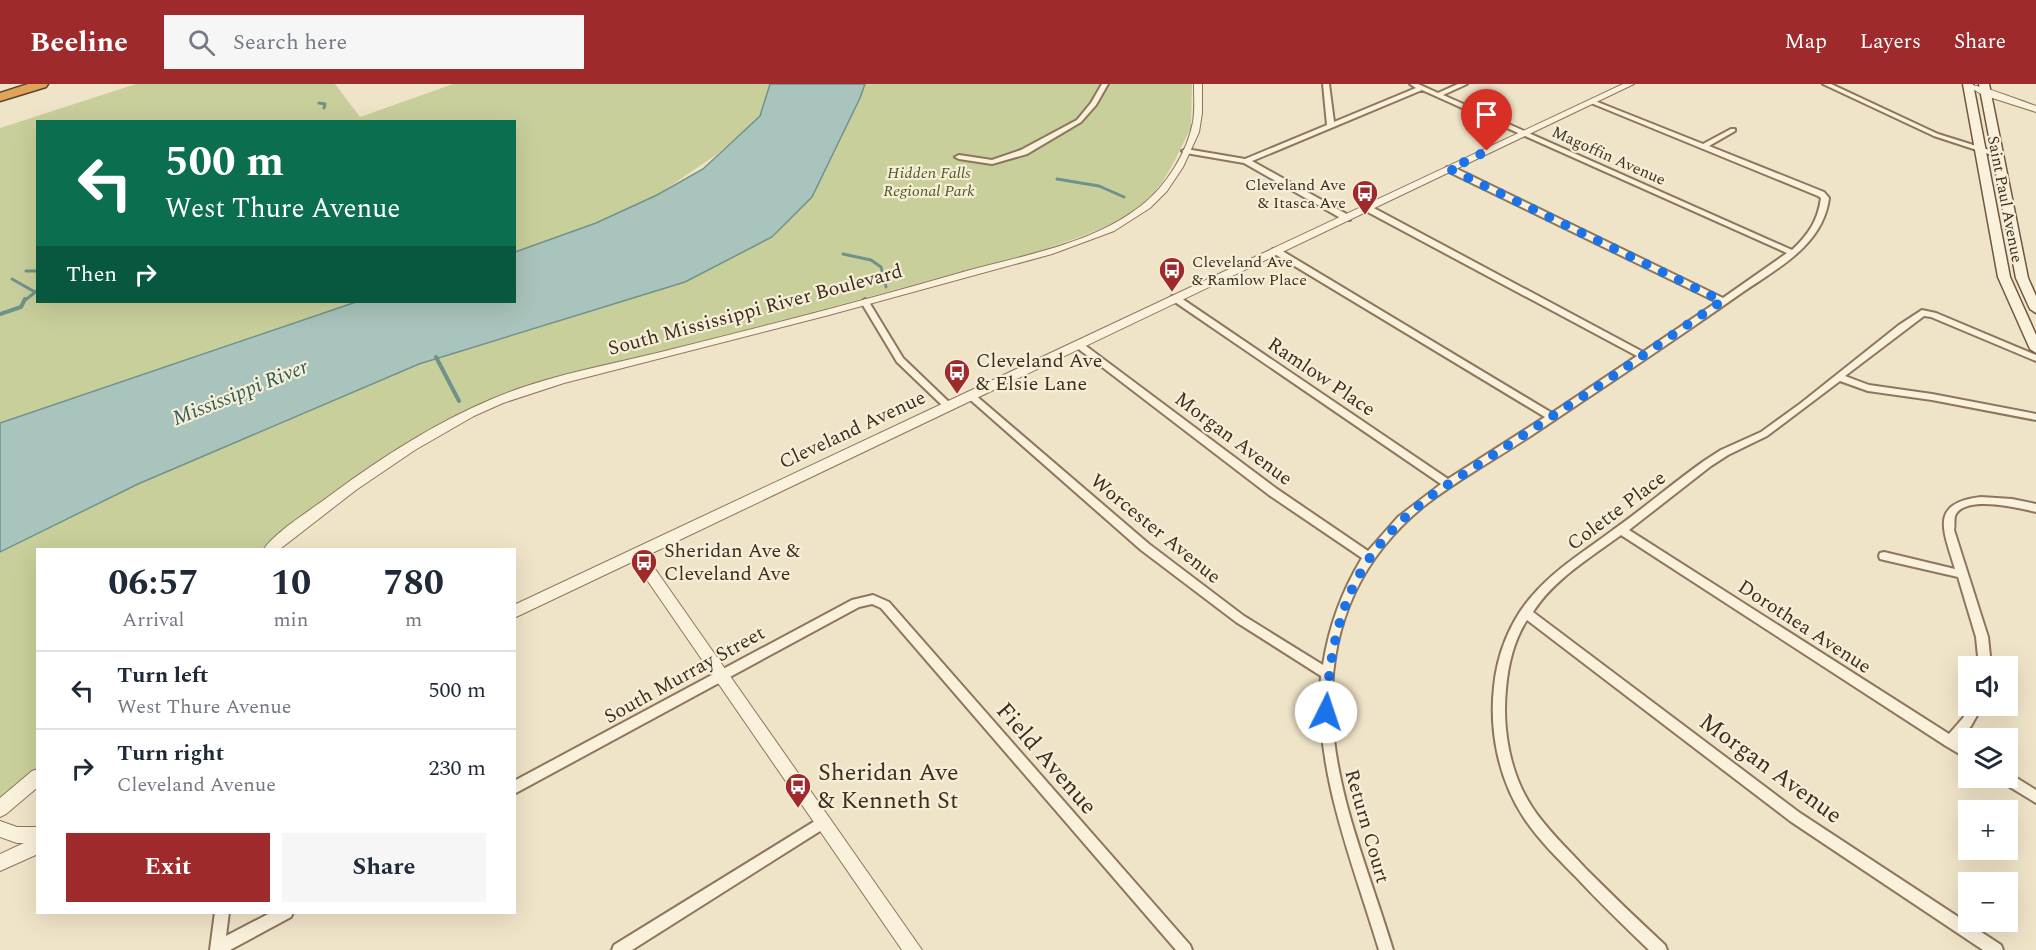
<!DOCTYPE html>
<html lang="en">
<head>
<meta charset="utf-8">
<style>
  :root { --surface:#fff; --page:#f6f6f7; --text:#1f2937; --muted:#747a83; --line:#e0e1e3; --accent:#9e2a2b }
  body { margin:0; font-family:Spectral,serif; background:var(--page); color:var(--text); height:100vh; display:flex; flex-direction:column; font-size:22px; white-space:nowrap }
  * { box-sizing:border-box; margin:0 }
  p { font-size:20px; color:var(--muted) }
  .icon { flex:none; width:33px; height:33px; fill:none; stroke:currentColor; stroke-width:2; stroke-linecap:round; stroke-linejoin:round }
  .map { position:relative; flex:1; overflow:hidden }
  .details { position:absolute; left:36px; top:464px; width:480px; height:366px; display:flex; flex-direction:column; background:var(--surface); border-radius:0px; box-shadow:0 6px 24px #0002 }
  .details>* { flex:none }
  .hud { position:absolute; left:36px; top:36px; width:480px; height:183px; border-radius:0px; box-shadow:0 6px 24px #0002; background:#0b6e4f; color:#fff; overflow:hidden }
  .tools { position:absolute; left:1958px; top:572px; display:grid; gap:12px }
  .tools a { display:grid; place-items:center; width:60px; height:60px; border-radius:0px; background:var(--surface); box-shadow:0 6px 24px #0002; font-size:30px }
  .pin { position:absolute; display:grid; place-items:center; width:51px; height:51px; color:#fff; margin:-62px -26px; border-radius:50% 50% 50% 0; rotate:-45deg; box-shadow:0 0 6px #0007 }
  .pin .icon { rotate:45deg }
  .me { position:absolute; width:66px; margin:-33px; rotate:4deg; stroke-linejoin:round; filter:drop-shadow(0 0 4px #0008) }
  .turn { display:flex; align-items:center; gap:21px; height:126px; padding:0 30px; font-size:27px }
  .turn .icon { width:78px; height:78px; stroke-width:2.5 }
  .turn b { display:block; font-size:42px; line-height:51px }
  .then { display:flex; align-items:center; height:57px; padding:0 30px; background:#0003; gap:12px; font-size:22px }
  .eta { display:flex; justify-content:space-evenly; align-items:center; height:102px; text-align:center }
  .eta b { font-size:36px; font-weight:700; line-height:42px }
  .primary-button { display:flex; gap:12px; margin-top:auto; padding:12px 30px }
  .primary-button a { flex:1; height:69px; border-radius:0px; background:var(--accent); color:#fff; font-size:24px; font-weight:700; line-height:69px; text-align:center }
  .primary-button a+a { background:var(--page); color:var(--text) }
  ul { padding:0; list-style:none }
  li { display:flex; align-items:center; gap:18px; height:78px; padding:0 30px; border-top:2px solid var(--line) }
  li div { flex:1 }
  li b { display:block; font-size:22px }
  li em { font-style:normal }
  header { display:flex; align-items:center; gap:36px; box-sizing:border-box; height:84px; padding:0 30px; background:var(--accent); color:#fff }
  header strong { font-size:28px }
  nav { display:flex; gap:33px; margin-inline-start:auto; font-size:21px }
  .search { width:420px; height:54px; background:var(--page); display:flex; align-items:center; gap:15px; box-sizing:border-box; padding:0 21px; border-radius:0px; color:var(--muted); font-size:22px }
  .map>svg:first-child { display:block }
  .green { fill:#c9cf9b }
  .water { fill:#a9c4bc; stroke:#6f938a; stroke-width:1.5 }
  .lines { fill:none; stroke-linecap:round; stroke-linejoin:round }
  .stream-far1 { stroke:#6f938a; stroke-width:3 }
  .stream { stroke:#6f938a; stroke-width:4 }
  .minor-casing { stroke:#8d765c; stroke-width:4 }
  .tertiary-casing { stroke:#8d765c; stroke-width:2 }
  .secondary-casing { stroke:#6f573f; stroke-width:3 }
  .motorway-casing { stroke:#5b4430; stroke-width:3 }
  .minor { fill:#faf1dc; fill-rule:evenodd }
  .tertiary { fill:#faf1dc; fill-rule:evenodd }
  .secondary { fill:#faf1dc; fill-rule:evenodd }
  .motorway { fill:#e0a458; fill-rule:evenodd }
  .route { stroke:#1a73e8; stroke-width:10; stroke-dasharray:0 18 }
  .labels { text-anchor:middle; stroke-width:4.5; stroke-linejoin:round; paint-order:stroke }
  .far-street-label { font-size:16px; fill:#3d2e20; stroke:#f7eed8 }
  .far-park-label { font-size:16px; font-style:italic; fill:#4d5a26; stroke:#f7eed8 }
  .far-poi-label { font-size:16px; fill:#3d2e20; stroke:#f7eed8; text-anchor:end }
  .street-label { font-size:20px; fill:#3d2e20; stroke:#f7eed8 }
  .poi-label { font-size:20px; fill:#3d2e20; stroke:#f7eed8; text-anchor:start }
  .water-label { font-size:21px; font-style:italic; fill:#2f5d5a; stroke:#f7eed8 }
  .near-street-label { font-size:24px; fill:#3d2e20; stroke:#f7eed8 }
  .near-poi-label { font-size:24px; fill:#3d2e20; stroke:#f7eed8; text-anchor:start }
</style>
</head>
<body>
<header>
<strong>Beeline</strong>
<div class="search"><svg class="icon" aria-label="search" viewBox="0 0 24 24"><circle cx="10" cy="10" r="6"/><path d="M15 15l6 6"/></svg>Search here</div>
<nav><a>Map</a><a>Layers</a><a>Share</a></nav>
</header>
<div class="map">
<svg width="2036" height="866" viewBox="0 0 2036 866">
  <rect width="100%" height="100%" fill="#f0e4c8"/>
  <path class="green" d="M 136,0 L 335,0 L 360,33 L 453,0 L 770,0 L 760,32 L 716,71 L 657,111 L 596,139 L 515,168 L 514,38 L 38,38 L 38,218 L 356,218 L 0,339 L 0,44 Z
    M 865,0 L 1192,0 L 1191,44 C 1180,64 1171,88 1157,105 C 1129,139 1082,152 1043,166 L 686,262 L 480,322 L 264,465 L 38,465 L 37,688 L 0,720 L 0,468 L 138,400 L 419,280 L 685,198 L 772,153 L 812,113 L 860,14 Z"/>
  <path class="water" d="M 770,0 L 865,0 L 860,14 L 812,113 L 772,153 L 685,198 L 419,280 L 138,400 L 0,468 L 0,339 L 356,218 L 514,218 L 515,168 L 596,139 L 657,111 L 703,85 L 760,32 Z"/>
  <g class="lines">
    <path class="stream-far1" d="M 319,19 L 325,20 L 324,24
      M 1057,95 L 1099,102 L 1124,113
      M 843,170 L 871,176 L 881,183 L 886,203
      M 26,187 L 38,187
      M 12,195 L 35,208
      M 24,217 L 38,206"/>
    <path class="stream" d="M 0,230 L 21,223 L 25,215
      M 436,273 L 459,317"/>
    <g class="minor-casing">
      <path id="minor" d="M 1102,0 L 1108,0 L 1096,21 L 1081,38 L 1027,70 L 992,80 L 959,75 L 955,73 L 959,71 L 992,76 L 1021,66 L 1077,36 L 1091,19 Z
        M 1323,0 L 1329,0 L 1334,38 L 1416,4 L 1410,0 L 1418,0 L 1438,9 L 1458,0 L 1467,0 L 1443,11 L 1792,166 C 1808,151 1818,137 1821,114 L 1818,112 L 1591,19 L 1591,17 L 1595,17 L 1703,60 L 1731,45 L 1735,45 L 1735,47 L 1709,62 L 1824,108 L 1829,114 C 1823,162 1776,185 1740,210 C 1675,256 1608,300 1541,345 C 1503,371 1461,393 1424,422 C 1359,475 1329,545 1332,629 C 1335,711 1370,789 1393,866 L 1379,866 C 1352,776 1314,687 1321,592 L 1236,538 L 1141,466 L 966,312 L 971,309 L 974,310 L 1149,460 L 1244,532 L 1323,581 C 1329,542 1342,507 1362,474 L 1269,411 L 1076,263 L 1076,259 L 1082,259 L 1277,405 L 1368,467 L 1398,433 L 1441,400 L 1172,216 L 1172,212 L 1178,212 L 1448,395 L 1545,333 L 1273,169 L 1273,165 L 1279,165 L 1552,329 L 1637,272 L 1364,126 L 1364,122 L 1370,122 L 1643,268 L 1717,218 L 1447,87 L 1447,83 L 1453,83 L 1723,214 L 1787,169 L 1422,6 L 1252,77 L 1350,132 L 1350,136 L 1344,136 L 1244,79 L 1186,69 L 1182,67 L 1186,65 L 1245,75 L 1327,41 Z
        M 1823,0 L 1831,0 L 1938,50 L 2002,70 L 1995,72 L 1934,52 Z
        M 865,215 L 869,218 L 903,274 L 951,320 L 953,322 L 951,324 L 945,324 L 897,278 L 861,218 Z
        M 1922,226 L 1936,229 L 2036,271 L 2036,277 L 1931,233 L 1924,232 L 1845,292 L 1869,301 L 1932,310 L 2036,330 L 2036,336 L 1932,316 L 1868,307 L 1840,297 L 1767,352 L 1728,371 L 1711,382 L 1629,446 L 1949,650 L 1963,634 L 1971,621 L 1983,621 L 1971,642 L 1959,656 L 1968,662 L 1968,675 L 1946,662 L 1621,451 C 1590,474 1554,495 1533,528 L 1800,729 L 2001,861 L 2003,866 L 1983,866 L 1790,737 L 1527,536 C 1514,556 1508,581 1506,605 C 1502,645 1510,690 1532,723 C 1547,746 1568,765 1586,785 C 1612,811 1638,836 1665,861 L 1667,866 L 1649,866 C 1624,842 1599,818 1575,792 C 1557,774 1538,755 1524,734 C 1499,696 1489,648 1494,603 C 1497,571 1510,537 1532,512 C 1555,485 1585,467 1613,446 C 1644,424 1673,399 1704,377 L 1721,366 L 1761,348 L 1801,319 L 1899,241 Z
        M 1981,413 L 2012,415 L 2036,420 L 2036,428 C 2019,424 1964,410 1955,432 C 1954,436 1955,442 1954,446 L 1988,553 L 1991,582 L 1979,582 L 1976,553 L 1958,493 L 1884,476 L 1880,475 L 1879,472 L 1880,469 L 1884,468 L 1955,485 C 1944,447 1928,419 1981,413 Z
        M 873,511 L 889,518 L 1190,861 L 1192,866 L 1176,866 L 881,524 L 872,520 L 859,523 L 514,710 L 514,697 L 852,516 Z
        M 2007,688 L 2036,706 L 2036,719 L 2000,697 L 1999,693 L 2007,693 Z
        M 823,732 L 828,734 L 830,738 L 828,742 L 632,866 L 612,866 L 614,861 Z
        M 215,828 L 229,828 L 226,852 L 272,828 L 293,828 L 291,833 L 230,866 L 210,866 Z"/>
    </g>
    <g class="tertiary-casing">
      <path id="tertiary" d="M 1194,0 L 1202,0 L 1202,29 L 1199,48 L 1183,83 L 1167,107 L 1150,124 L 1114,147 L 1052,170 L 829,231 L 564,299 L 503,319 L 474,332 L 415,366 L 356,406 L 280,465 L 264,465 C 276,447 314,424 332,410 C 382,373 435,339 492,315 C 545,292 605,282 661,268 C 762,243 863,217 963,188 C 1023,171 1091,161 1142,121 C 1166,102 1187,69 1193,38 C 1195,26 1194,13 1194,0 Z
        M 1623,0 L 1634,0 L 646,472 L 922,866 L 902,866 L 634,477 L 514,534 L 514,521 Z
        M 1964,0 C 1980,0 2018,16 2036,22 L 2036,28 L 1983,11 Z
        M 38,685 L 38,703 L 6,730 L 0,733 L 0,714 L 32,687 Z
        M 0,737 L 17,743 L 38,743 L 38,770 L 0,787 L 0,770 L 24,759 L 17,759 L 0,753 Z"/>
    </g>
    <g class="secondary-casing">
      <path id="secondary" d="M 1963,0 L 1973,0 L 2010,193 L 2036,251 L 2036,269 L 2030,265 L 1998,193 Z
        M 1979,0 L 1989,0 L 2028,194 L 2036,212 L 2036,229 L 2030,225 L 2016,194 Z"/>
    </g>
    <g class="motorway-casing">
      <path id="motorway" d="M 28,0 L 48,0 L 46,3 L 0,17 L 0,9 Z"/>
    </g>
    <use href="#minor" class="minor"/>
    <use href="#tertiary" class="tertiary"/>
    <use href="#secondary" class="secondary"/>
    <use href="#motorway" class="motorway"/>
  </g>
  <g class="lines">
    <path class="route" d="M 1326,628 C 1332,530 1355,466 1438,407 L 1600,301 L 1722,217 L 1450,85 L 1487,67"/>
  </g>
  <defs>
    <g id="bus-pin" transform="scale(1.35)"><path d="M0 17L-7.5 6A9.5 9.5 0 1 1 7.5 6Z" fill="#9e2a2b" stroke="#f7eed8"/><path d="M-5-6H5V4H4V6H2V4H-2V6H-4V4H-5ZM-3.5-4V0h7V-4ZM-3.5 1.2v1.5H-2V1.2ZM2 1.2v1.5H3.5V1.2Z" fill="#fff"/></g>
  </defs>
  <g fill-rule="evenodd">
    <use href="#bus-pin" x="1365" y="109"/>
    <use href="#bus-pin" x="1172" y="186"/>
    <use href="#bus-pin" x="957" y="288"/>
    <use href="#bus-pin" x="644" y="478"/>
    <use href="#bus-pin" x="798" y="702"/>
  </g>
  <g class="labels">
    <g class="far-street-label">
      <text transform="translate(1609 71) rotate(24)" y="6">Magoffin Avenue</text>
      <text transform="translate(2006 115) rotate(79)" y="6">Saint Paul Avenue</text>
    </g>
    <g class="far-park-label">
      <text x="929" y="94">Hidden Falls<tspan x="929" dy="18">Regional Park</tspan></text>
    </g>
    <g class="far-poi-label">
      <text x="1346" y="106">Cleveland Ave<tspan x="1346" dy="18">&amp; Itasca Ave</tspan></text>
      <text x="1192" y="183" text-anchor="start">Cleveland Ave<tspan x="1192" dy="18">&amp; Ramlow Place</tspan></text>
    </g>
    <g class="street-label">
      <text transform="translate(755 225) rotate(-15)" y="7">South Mississippi River Boulevard</text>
      <text transform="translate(1322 292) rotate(34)" y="7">Ramlow Place</text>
      <text transform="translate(852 345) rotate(-25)" y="7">Cleveland Avenue</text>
      <text transform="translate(1234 354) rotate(37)" y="7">Morgan Avenue</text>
      <text transform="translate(1616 426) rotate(-37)" y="7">Colette Place</text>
      <text transform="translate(1156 444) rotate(39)" y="7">Worcester Avenue</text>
      <text transform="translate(1805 542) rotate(33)" y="7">Dorothea Avenue</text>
      <text transform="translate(684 590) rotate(-29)" y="7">South Murray Street</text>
      <text transform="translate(1368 742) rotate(74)" y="7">Return Court</text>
    </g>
    <g class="poi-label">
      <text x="976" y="283">Cleveland Ave<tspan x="976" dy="23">&amp; Elsie Lane</tspan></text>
      <text x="664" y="473">Sheridan Ave &amp;<tspan x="664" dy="23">Cleveland Ave</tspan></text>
    </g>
    <g class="water-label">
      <text transform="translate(240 308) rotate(-22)" y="7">Mississippi River</text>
    </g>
    <g class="near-street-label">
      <text transform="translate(1047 674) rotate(49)" y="8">Field Avenue</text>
      <text transform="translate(1771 684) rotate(36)" y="8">Morgan Avenue</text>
    </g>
    <g class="near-poi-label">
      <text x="818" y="696">Sheridan Ave<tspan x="818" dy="28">&amp; Kenneth St</tspan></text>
    </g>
  </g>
</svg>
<div class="tools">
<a><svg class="icon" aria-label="sound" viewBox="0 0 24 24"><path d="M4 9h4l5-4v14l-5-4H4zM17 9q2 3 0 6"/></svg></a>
<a><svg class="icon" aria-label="layers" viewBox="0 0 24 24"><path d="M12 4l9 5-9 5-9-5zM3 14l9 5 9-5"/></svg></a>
<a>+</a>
<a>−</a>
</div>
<div class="pin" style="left:1487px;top:67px;background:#d93025"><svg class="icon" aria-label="arrive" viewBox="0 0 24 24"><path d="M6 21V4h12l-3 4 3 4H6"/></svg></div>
<svg class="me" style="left:1326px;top:628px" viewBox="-20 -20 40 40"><circle r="19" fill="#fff"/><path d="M0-13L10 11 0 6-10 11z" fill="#1a73e8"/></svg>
<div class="hud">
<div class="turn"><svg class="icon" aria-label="left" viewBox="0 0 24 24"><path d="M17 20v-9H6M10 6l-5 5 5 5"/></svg><div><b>500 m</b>West Thure Avenue</div></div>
<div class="then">Then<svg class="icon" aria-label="right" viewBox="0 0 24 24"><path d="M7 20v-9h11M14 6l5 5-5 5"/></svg></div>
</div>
<section class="details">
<div class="eta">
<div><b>06:57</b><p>Arrival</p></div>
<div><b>10</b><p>min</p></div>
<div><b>780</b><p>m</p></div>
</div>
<ul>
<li><svg class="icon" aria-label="left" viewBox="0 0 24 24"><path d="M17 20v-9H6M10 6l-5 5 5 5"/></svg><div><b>Turn left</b><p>West Thure Avenue</p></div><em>500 m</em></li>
<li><svg class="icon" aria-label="right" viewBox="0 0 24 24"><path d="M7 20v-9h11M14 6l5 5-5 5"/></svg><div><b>Turn right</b><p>Cleveland Avenue</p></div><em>230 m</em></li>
</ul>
<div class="primary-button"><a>Exit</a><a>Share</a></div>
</section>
</div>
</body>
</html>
